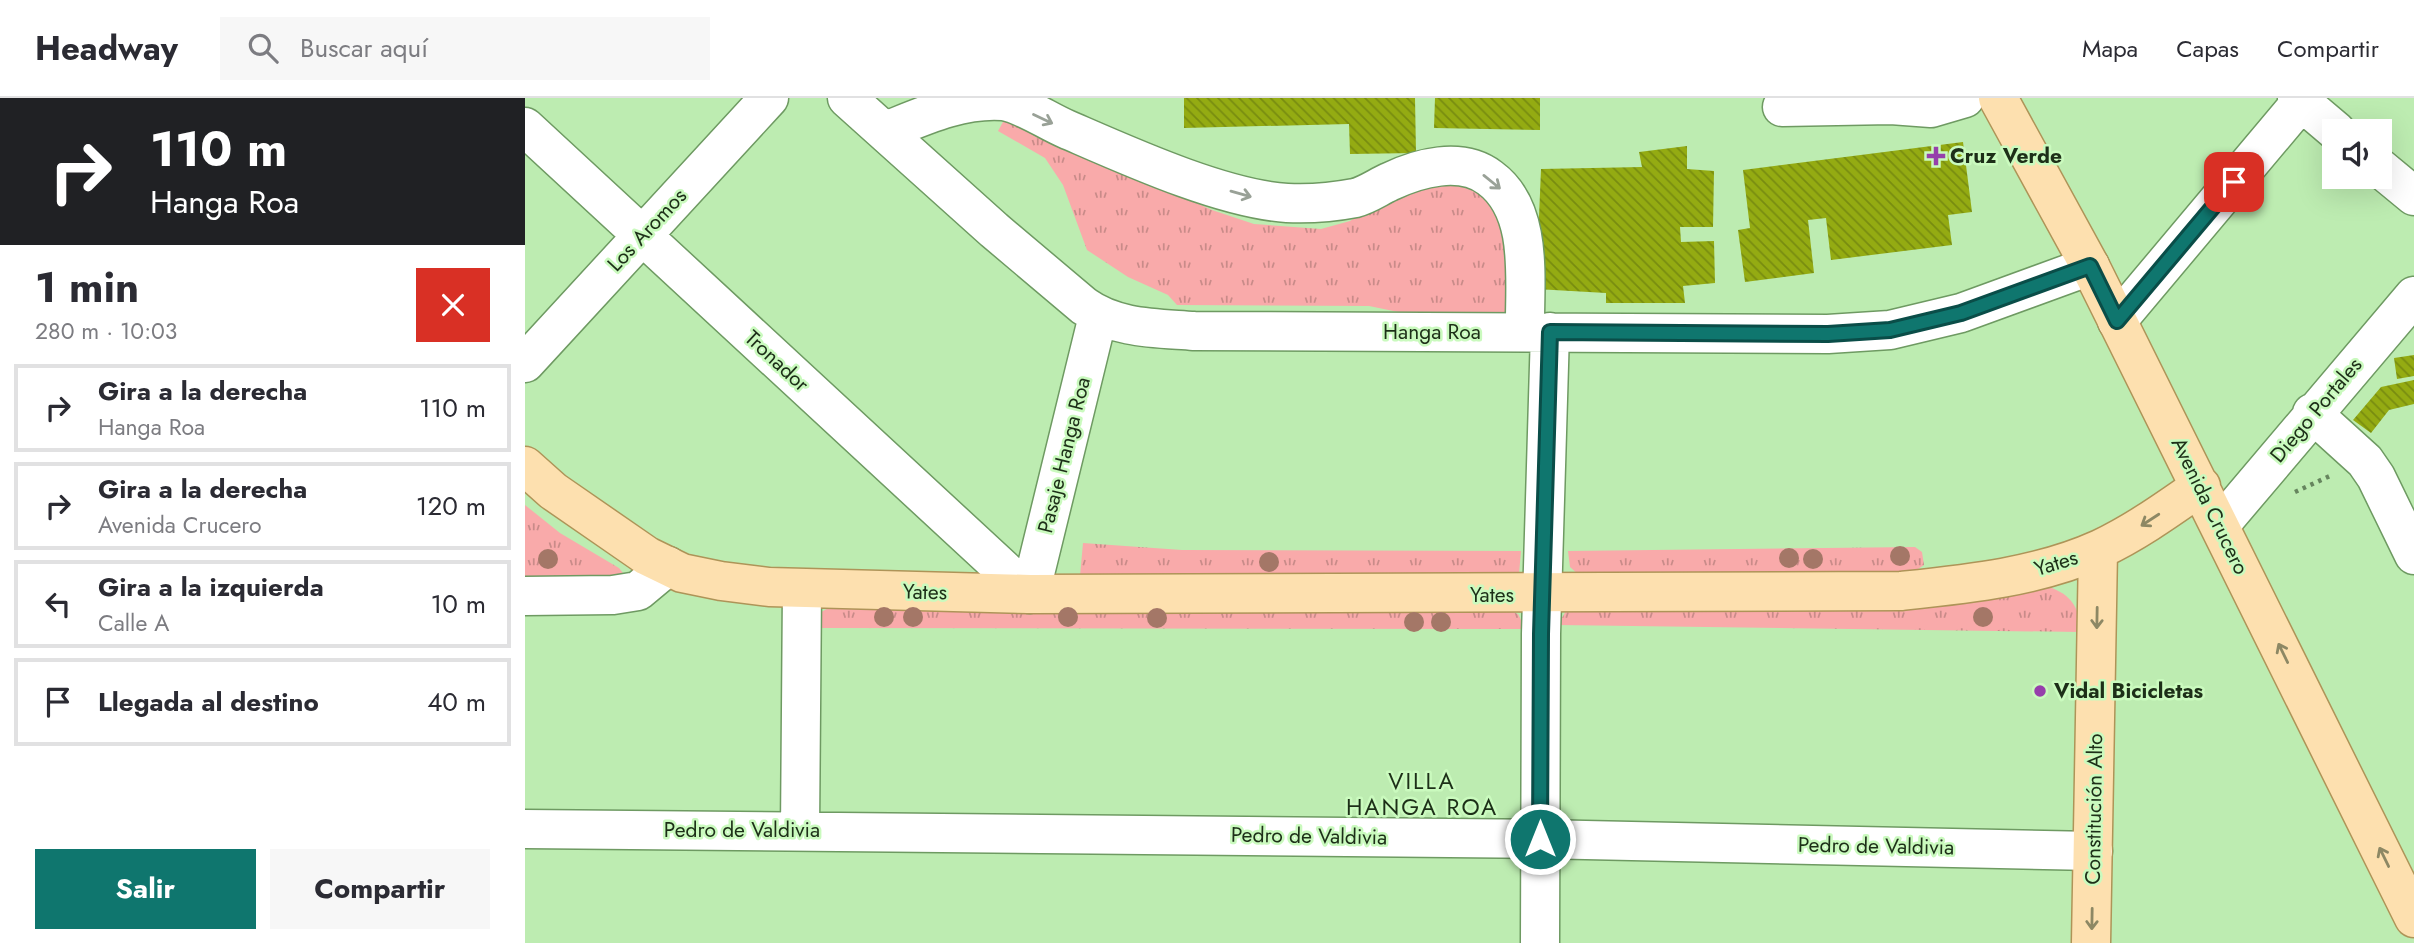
<!DOCTYPE html>
<html lang="es">
<head>
<meta charset="utf-8">
<style>
  :root { --surface:#fff; --page:#f7f7f7; --text:#2b2b33; --muted:#7c7c81; --line:#e1e1e2; --accent:#0f766e }
  body { margin:0; font-family:Jost,sans-serif; background:var(--page); color:var(--text); height:100vh; display:flex; flex-direction:column; font-size:26px; white-space:nowrap }
  * { box-sizing:border-box; margin:0 }
  p { font-size:23px; color:var(--muted) }
  .icon { flex:none; width:38px; height:38px; fill:none; stroke:currentColor; stroke-width:2; stroke-linecap:round; stroke-linejoin:round }
  .map { position:relative; flex:1; overflow:hidden }
  .sheet { display:flex; flex-direction:column; background:var(--surface); width:525px }
  .sheet>* { flex:none }
  .guide { background:#202124; color:#fff; overflow:hidden }
  .tools { position:absolute; left:1797px; top:21px; display:grid; gap:14px }
  .tools a { display:grid; place-items:center; width:70px; height:70px; border-radius:0px; background:var(--surface); box-shadow:0 7px 28px #0002; font-size:35px }
  .pin { position:absolute; display:grid; place-items:center; width:60px; height:60px; color:#fff; margin:-30px; border-radius:14px; box-shadow:0 4px 10px #0006 }
  .me { position:absolute; width:77px; margin:-38px; rotate:0deg; stroke-linejoin:round; filter:drop-shadow(0 0 5px #0008) }
  .turn { display:flex; align-items:center; gap:24px; height:147px; padding:0 35px; font-size:32px }
  .turn .icon { width:91px; height:91px; stroke-width:2.5 }
  .turn b { display:block; font-size:49px; line-height:60px }
  .round { display:grid; place-items:center; flex:none; width:74px; height:74px; border-radius:0px; background:var(--page) }
  .summary { display:flex; align-items:center; justify-content:space-between; height:119px; padding:0 35px }
  h1 { font-size:42px; font-weight:700; line-height:52px }
  .button { display:flex; gap:14px; margin-top:auto; padding:14px 35px }
  .button a { flex:1; height:80px; border-radius:0px; background:var(--accent); color:#fff; font-size:28px; font-weight:700; line-height:80px; text-align:center }
  .button a+a { background:var(--page); color:var(--text) }
  ul { padding:0; list-style:none }
  li { display:flex; align-items:center; gap:21px; height:88px; margin:0 14px 10px; padding:0 21px; border:4px solid var(--line); border-radius:0px }
  li div { flex:1 }
  li b { display:block; font-size:26px }
  li em { font-style:normal }
  header { display:flex; align-items:center; gap:42px; box-sizing:border-box; height:98px; padding:0 35px; background:var(--surface); border-bottom:2px solid var(--line) }
  header strong { font-size:33px }
  nav { display:flex; gap:38px; margin-inline-start:auto; font-size:24px }
  .search { width:490px; height:63px; background:var(--page); display:flex; align-items:center; gap:18px; box-sizing:border-box; padding:0 24px; border-radius:0px; color:var(--muted); font-size:26px }
  main { display:flex; flex:1; min-height:0 }
  .map>svg:first-child { display:block }
  .grass { fill:url(#grass-tufts) }
  .building { fill:url(#building-back-hatch) }
  .lines { fill:none; stroke-linecap:round; stroke-linejoin:round }
  .minor-casing { stroke:#6e9a62; stroke-width:41 }
  .major-casing { stroke:#ae9458; stroke-width:41 }
  .path { stroke:#66855e; stroke-width:4.5; stroke-dasharray:3.5 5; stroke-linecap:butt }
  .minor { stroke:#fff; stroke-width:38 }
  .major { stroke:#fde0af; stroke-width:38 }
  .tree { fill:#a47767 }
  .oneway { stroke:#99a197 }
  .oneway2 { stroke:#8d8864 }
  .route-casing { stroke:#0a4d48; stroke-width:18 }
  .route { stroke:#0f766e; stroke-width:12 }
  .poi-dot { fill:#963fab; stroke:#cafabe; stroke-width:2.5 }
  .labels { text-anchor:middle; stroke-width:5; stroke-linejoin:round; paint-order:stroke }
  .poi-label { font-size:21px; font-weight:bold; fill:#1d2f18; stroke:#cafabe; text-anchor:start }
  .street-label { font-size:21px; fill:#1d2f18; stroke:#cafabe }
  .neighbourhood-label { font-size:23px; letter-spacing:2px; fill:#1d2f18; stroke:#cafabe }
</style>
</head>
<body>
<header>
<strong>Headway</strong>
<div class="search"><svg class="icon" aria-label="search" viewBox="0 0 24 24"><circle cx="10" cy="10" r="6"/><path d="M15 15l6 6"/></svg>Buscar aquí</div>
<nav><a>Mapa</a><a>Capas</a><a>Compartir</a></nav>
</header>
<main>
<section class="sheet">
<div class="guide">
<div class="turn"><svg class="icon" aria-label="right" viewBox="0 0 24 24"><path d="M7 20v-9h11M14 6l5 5-5 5"/></svg><div><b>110 m</b>Hanga Roa</div></div>
</div>
<div class="summary"><div><h1>1 min</h1><p>280 m · 10:03</p></div><a class="round" style="background:#d93025;color:#fff"><svg class="icon" aria-label="close" viewBox="0 0 24 24"><path d="M6 6l12 12M18 6L6 18"/></svg></a></div>
<ul>
<li><svg class="icon" aria-label="right" viewBox="0 0 24 24"><path d="M7 20v-9h11M14 6l5 5-5 5"/></svg><div><b>Gira a la derecha</b><p>Hanga Roa</p></div><em>110 m</em></li>
<li><svg class="icon" aria-label="right" viewBox="0 0 24 24"><path d="M7 20v-9h11M14 6l5 5-5 5"/></svg><div><b>Gira a la derecha</b><p>Avenida Crucero</p></div><em>120 m</em></li>
<li><svg class="icon" aria-label="left" viewBox="0 0 24 24"><path d="M17 20v-9H6M10 6l-5 5 5 5"/></svg><div><b>Gira a la izquierda</b><p>Calle A</p></div><em>10 m</em></li>
<li><svg class="icon" aria-label="arrive" viewBox="0 0 24 24"><path d="M6 21V4h12l-3 4 3 4H6"/></svg><div><b>Llegada al destino</b></div><em>40 m</em></li>
</ul>
<div class="button"><a>Salir</a><a>Compartir</a></div>
</section>
<div class="map">
<svg width="1889" height="845" viewBox="0 0 1889 845">
  <defs>
    <pattern id="grass-tufts" width="24" height="20" patternUnits="userSpaceOnUse" patternTransform="scale(1.75)"><rect width="24" height="20" fill="#f9aaaa"/><path d="M3 7l-1-3M5 7V3M7 7l1-3M15 17l-1-3M17 17v-4M19 17l1-3" fill="none" stroke="#c98b89"/></pattern>
    <pattern id="building-back-hatch" width="6" height="6" patternUnits="userSpaceOnUse" patternTransform="scale(1.75)"><rect width="6" height="6" fill="#94ab12"/><path d="M-1 5l2 2M0 0l6 6M5-1l2 2" fill="none" stroke="#788c10"/></pattern>
  </defs>
  <rect width="100%" height="100%" fill="#bdecb1"/>
  <path class="grass" d="M 478,24 L 494,24 L 687,112 L 729,126 L 796,131 L 825,123 L 853,105 L 915,85 L 937,87 L 957,94 L 984,118 L 987,215 L 893,218 L 844,208 L 652,207 L 643,197 L 603,179 L 562,152 L 538,87 L 520,60 L 473,33 Z
    M 0,407 L 35,435 L 94,470 L 102,480 L 0,487 Z
    M 558,445 L 657,452 L 996,453 L 994,476 L 555,478 Z
    M 1390,449 L 1397,454 L 1399,467 L 1387,475 L 1055,478 L 1045,469 L 1043,453 Z
    M 1520,488 C 1544,494 1556,509 1555,534 L 1033,527 L 1042,511 Z
    M 309,507 L 985,513 L 993,516 L 999,528 L 996,531 L 286,530 L 289,518 Z"/>
  <path class="building" d="M 659,0 L 890,0 L 891,55 L 825,56 L 824,26 L 659,30 Z
    M 910,0 L 1015,0 L 1015,32 L 909,30 Z
    M 1438,44 L 1447,114 L 1423,117 L 1427,147 L 1306,162 L 1301,120 L 1283,122 L 1289,175 L 1220,184 L 1213,132 L 1225,130 L 1218,72 Z
    M 1162,48 L 1162,71 L 1189,73 L 1188,129 L 1155,129 L 1156,144 L 1189,143 L 1190,185 L 1158,188 L 1160,205 L 1081,205 L 1081,195 L 1011,191 L 1016,71 L 1117,69 L 1114,54 Z
    M 1889,257 L 1889,278 L 1872,281 L 1869,260 Z
    M 1889,282 L 1889,306 L 1864,312 L 1846,335 L 1828,322 L 1856,289 Z"/>
  <g class="lines">
    <g class="minor-casing">
      <path id="minor" d="M 322,0 L 469,132 L 559,208 C 591,231 631,230 669,233 L 1303,236 L 1365,232 L 1436,215 L 1565,168
        M 1772,0 L 1811,33
        M 1257,9 L 1366,7 L 1406,10 L 1440,0
        M 0,29 L 505,496 L 573,218
        M 361,33 C 398,18 437,0 478,3 C 498,6 522,23 541,31 C 601,57 697,101 762,105 C 783,106 809,104 830,100 C 842,97 853,89 864,84 C 893,70 936,58 965,80 C 1010,113 999,185 1000,234
        M 1855,70 L 1889,98
        M 1592,223 L 1776,4
        M 0,265 L 244,0
        M 1787,315 L 1840,363 L 1851,379 L 1889,457
        M 1695,427 L 1889,198
        M 0,498 L 88,497 L 113,493 L 143,468
        M 0,731 L 1015,741 L 1568,753
        M 275,732 L 277,491
        M 1015,845 L 1016,536 L 1025,234"/>
    </g>
    <g class="major-casing">
      <path id="major" d="M 1473,0 L 1565,168 L 1889,820
        M 0,368 L 28,393 L 122,458 L 157,475 L 196,483 L 244,489 L 505,496 L 1376,493 C 1443,486 1513,479 1575,451 C 1611,434 1643,411 1676,388
        M 1566,845 L 1573,452"/>
    </g>
    <path class="path" d="M 1770,394 L 1807,377"/>
    <use href="#minor" class="minor"/>
    <use href="#major" class="major"/>
  </g>
  <g class="tree">
    <circle cx="1375" cy="458" r="10"/>
    <circle cx="1264" cy="460" r="10"/>
    <circle cx="23" cy="461" r="10"/>
    <circle cx="1288" cy="461" r="10"/>
    <circle cx="744" cy="464" r="10"/>
    <circle cx="359" cy="519" r="10"/>
    <circle cx="388" cy="519" r="10"/>
    <circle cx="543" cy="519" r="10"/>
    <circle cx="1458" cy="519" r="10"/>
    <circle cx="632" cy="520" r="10"/>
    <circle cx="889" cy="524" r="10"/>
    <circle cx="916" cy="524" r="10"/>
  </g>
  <defs><path id="oneway-shaft" d="M-6 0H5M1.5-3L5.5 0L1.5 3" fill="none" stroke-width="1.6" stroke-linecap="round" stroke-linejoin="round" transform="scale(1.75)"/></defs>
  <g class="oneway">
    <use href="#oneway-shaft" transform="translate(518 21) rotate(25)"/>
    <use href="#oneway-shaft" transform="translate(967 84) rotate(39)"/>
    <use href="#oneway-shaft" transform="translate(716 96) rotate(16)"/>
  </g>
  <g class="oneway2">
    <use href="#oneway-shaft" transform="translate(1625 422) rotate(147)"/>
    <use href="#oneway-shaft" transform="translate(1572 520) rotate(91)"/>
    <use href="#oneway-shaft" transform="translate(1758 555) rotate(-116)"/>
    <use href="#oneway-shaft" transform="translate(1859 759) rotate(-116)"/>
    <use href="#oneway-shaft" transform="translate(1567 821) rotate(91)"/>
  </g>
  <g class="lines">
    <g class="route-casing">
      <path id="route" d="M 1015,741 L 1016,536 L 1025,234 L 1303,236 L 1365,232 L 1436,215 L 1565,168 L 1592,223 L 1709,84"/>
    </g>
    <use href="#route" class="route"/>
  </g>
  <g class="poi-dot">
    <path d="M1407.5 47.5h7v7h7v7h-7v7h-7v-7h-7v-7h7z"/>
    <circle cx="1515" cy="593" r="7"/>
  </g>
  <g class="labels">
    <g class="poi-label">
      <text x="1425" y="65">Cruz Verde</text>
      <text x="1529" y="600">Vidal Bicicletas</text>
    </g>
    <g class="street-label">
      <text transform="translate(122 132) rotate(-47)" y="7">Los Aromos</text>
      <text x="907" y="241">Hanga Roa</text>
      <text transform="translate(252 263) rotate(43)" y="7">Tronador</text>
      <text transform="translate(1791 312) rotate(-50)" y="7">Diego Portales</text>
      <text transform="translate(539 357) rotate(-76)" y="7">Pasaje Hanga Roa</text>
      <text transform="translate(1685 408) rotate(64)" y="7">Avenida Crucero</text>
      <text transform="translate(1531 465) rotate(-17)" y="7">Yates</text>
      <text transform="translate(400 494) rotate(1)" y="7">Yates</text>
      <text x="967" y="504">Yates</text>
      <text transform="translate(1569 711) rotate(-89)" y="7">Constitución Alto</text>
      <text x="217" y="739">Pedro de Valdivia</text>
      <text transform="translate(784 738) rotate(1)" y="7">Pedro de Valdivia</text>
      <text transform="translate(1351 748) rotate(1)" y="7">Pedro de Valdivia</text>
    </g>
    <g class="neighbourhood-label">
      <text x="897" y="691">VILLA<tspan x="897" dy="26">HANGA ROA</tspan></text>
    </g>
  </g>
</svg>
<div class="tools">
<a><svg class="icon" aria-label="sound" viewBox="0 0 24 24"><path d="M4 9h4l5-4v14l-5-4H4zM17 9q2 3 0 6"/></svg></a>
</div>
<div class="pin" style="left:1709px;top:84px;background:#d93025"><svg class="icon" aria-label="arrive" viewBox="0 0 24 24"><path d="M6 21V4h12l-3 4 3 4H6"/></svg></div>
<svg class="me" style="left:1015px;top:741px" viewBox="-20 -20 40 40"><circle r="17" fill="#0f766e" stroke="#fff" stroke-width="3"/><path d="M0-11L8 9 0 5-8 9z" fill="#fff"/></svg>
</div>
</main>
</body>
</html>
